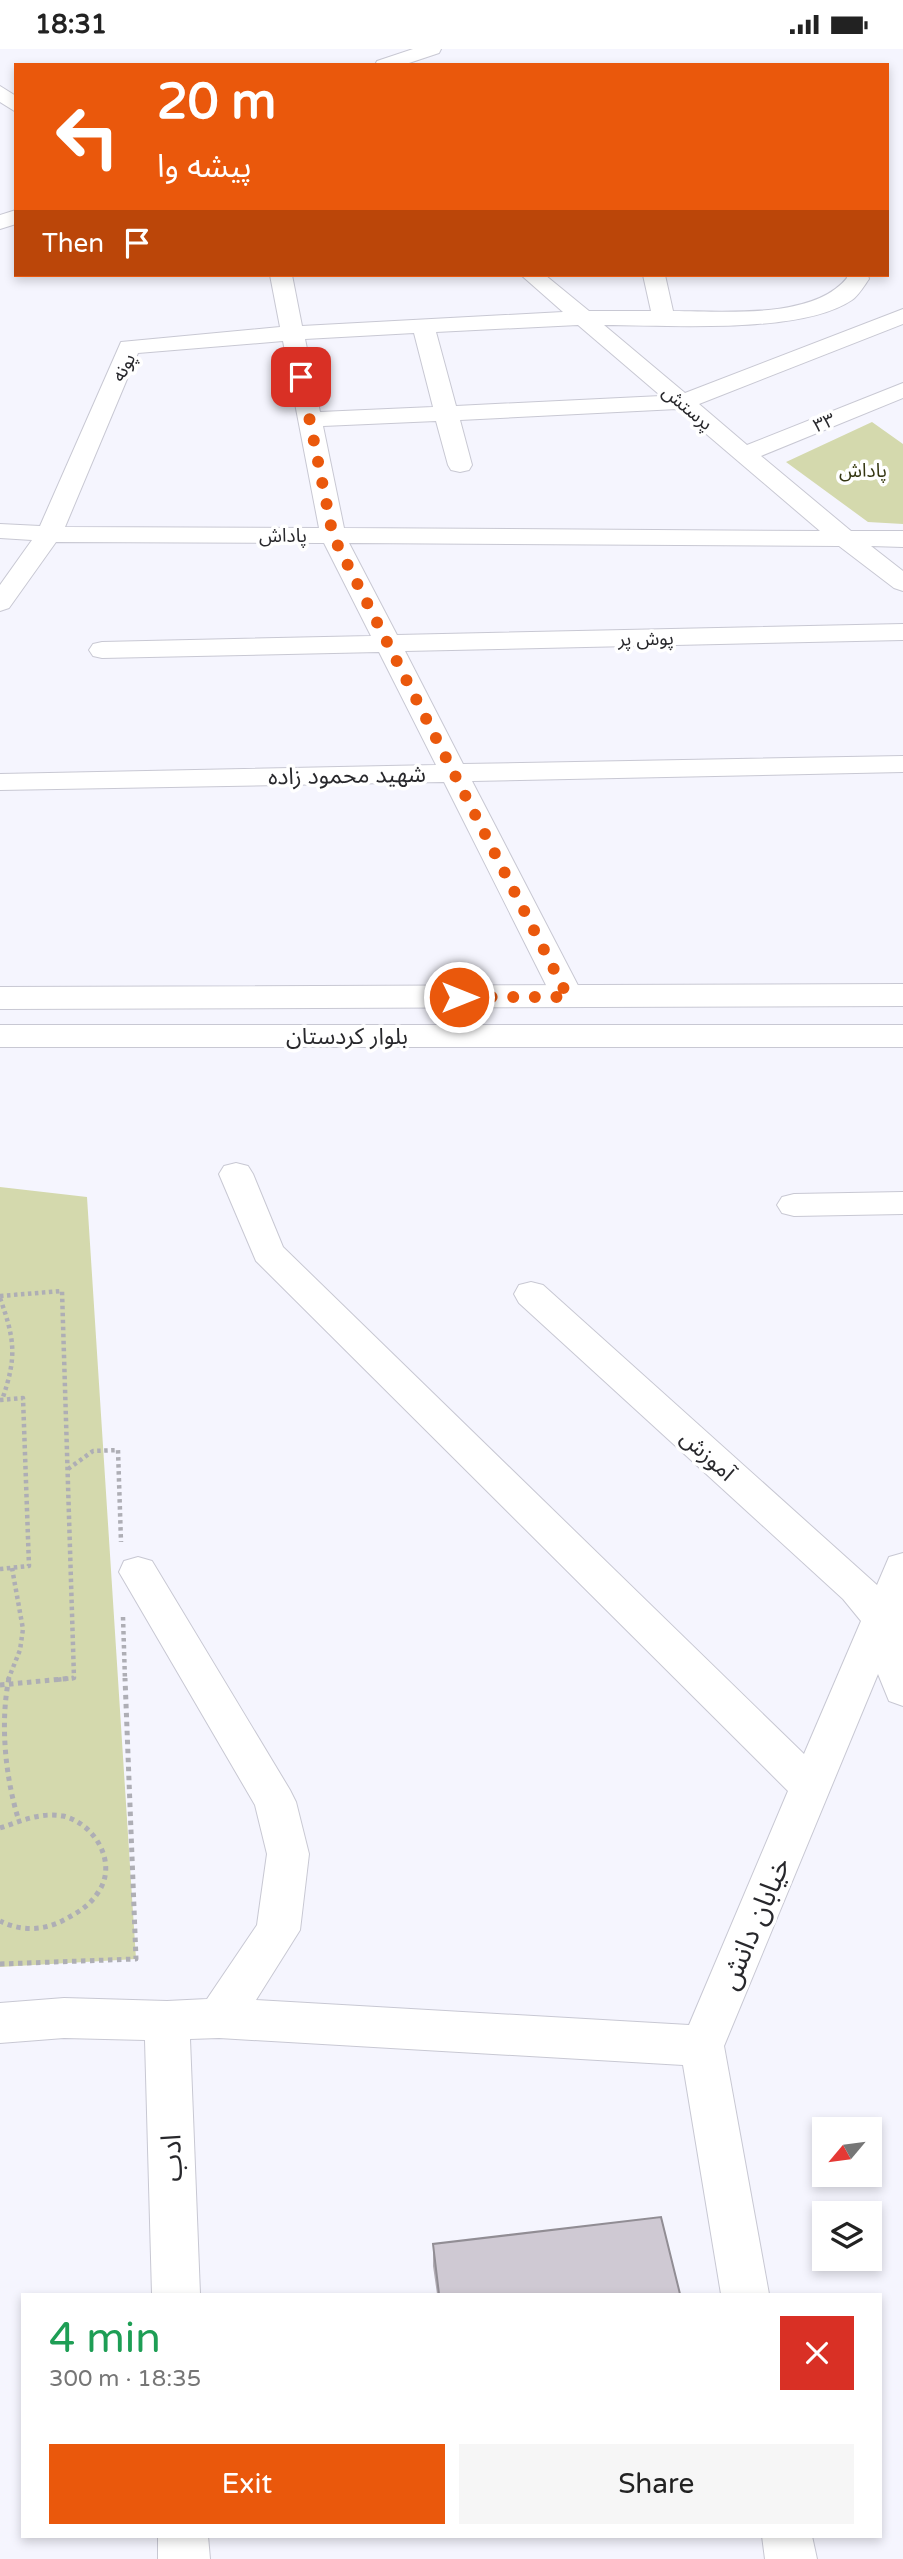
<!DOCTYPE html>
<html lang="en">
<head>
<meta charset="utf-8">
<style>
  :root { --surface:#fff; --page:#f6f6f6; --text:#222; --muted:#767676; --accent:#ea580c }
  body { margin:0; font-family:"Varela Round","Noto Sans Arabic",sans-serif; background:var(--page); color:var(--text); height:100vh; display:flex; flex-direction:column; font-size:26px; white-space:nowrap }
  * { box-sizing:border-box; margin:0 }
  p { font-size:23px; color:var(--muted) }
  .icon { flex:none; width:38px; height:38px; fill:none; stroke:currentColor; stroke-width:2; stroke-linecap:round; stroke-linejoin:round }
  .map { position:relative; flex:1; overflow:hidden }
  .side { position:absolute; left:21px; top:2244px; width:861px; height:245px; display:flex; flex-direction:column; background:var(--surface); border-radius:0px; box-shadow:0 4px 10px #0003 }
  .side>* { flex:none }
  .hud { position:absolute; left:14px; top:14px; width:875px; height:214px; border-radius:0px; box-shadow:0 4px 10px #0003; background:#ea580c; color:#fff; overflow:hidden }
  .needle { width:46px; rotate:241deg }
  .fabs { position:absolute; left:812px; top:2068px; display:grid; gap:14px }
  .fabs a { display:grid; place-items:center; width:70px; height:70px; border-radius:0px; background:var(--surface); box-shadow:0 4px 10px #0003; font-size:35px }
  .pin { position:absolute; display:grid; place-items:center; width:60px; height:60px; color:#fff; margin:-30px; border-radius:14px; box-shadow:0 4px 10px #0006 }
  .me { position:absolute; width:77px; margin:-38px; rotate:90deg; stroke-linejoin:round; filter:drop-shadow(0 0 5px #0008) }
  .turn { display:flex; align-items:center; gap:24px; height:147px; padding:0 28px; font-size:32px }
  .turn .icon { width:91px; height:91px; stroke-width:2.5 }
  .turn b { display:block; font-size:49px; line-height:60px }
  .then { display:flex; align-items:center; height:66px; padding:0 28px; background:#0003; gap:14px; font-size:26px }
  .round { display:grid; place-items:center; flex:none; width:74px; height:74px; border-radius:0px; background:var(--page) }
  .overview { display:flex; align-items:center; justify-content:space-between; height:119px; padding:0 28px }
  h1 { font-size:42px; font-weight:600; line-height:52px; color:#1e9e55 }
  .cta { display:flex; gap:14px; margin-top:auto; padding:14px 28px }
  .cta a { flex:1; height:80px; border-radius:0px; background:var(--accent); color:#fff; font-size:28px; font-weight:600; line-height:80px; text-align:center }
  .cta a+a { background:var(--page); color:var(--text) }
  .status { display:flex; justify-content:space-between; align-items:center; height:49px; padding:0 35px; background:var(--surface); direction:ltr }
  .status svg { height:19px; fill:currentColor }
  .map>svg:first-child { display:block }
  .green { fill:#d4d9ad }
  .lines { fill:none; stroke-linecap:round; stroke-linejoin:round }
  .street-casing { stroke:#c8c8d3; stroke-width:2 }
  .primary-casing { stroke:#c8c8d3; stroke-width:2 }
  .path-far1 { stroke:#aeaeb5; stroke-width:4.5; stroke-dasharray:3.5 3.5; stroke-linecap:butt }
  .path { stroke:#aeaeb5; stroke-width:5; stroke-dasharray:4.5 4.5; stroke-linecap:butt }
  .street { fill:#fff; fill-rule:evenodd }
  .primary { fill:#fff; fill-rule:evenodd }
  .wall { fill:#b2adb5 }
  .building { fill:#cfc9d3; stroke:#918d94; stroke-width:2 }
  .route { stroke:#ea580c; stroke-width:12; stroke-dasharray:0 21.6 }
  .labels { text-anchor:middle; stroke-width:7; stroke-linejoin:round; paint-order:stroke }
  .far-street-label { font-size:19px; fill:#28282c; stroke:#fff }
  .far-park-label { font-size:19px; fill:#343611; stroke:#fff }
  .street-label { font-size:23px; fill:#28282c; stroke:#fff }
  .near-street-label { font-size:28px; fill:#28282c; stroke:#fff }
</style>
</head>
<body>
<div class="status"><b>18:31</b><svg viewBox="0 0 49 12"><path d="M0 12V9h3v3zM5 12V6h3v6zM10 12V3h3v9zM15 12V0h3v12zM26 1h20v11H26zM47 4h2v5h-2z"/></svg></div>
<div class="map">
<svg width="903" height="2510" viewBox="0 0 903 2510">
  <rect width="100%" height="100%" fill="#f5f5fe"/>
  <path class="green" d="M 872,373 L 903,395 L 903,475 L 868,473 L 786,413 Z
    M 0,1138 L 87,1148 L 136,1910 L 0,1918 Z"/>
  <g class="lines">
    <g class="street-casing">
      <path id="street" d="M 413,0 L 441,0 L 439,4 L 403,16 L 375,16 L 377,12 Z
        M 0,37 L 16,47 L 16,63 L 0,53 Z
        M 16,161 L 16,175 L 0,180 L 0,166 Z
        M 270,226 L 292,226 L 302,277 L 563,263 L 521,226 L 545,226 L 589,262 L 651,262 L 643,226 L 665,226 L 673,262 C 722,262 813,271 847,229 L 846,226 L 868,226 L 869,230 C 864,237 858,247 852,251 C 801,286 666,276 604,276 L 685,344 L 903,260 L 903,275 L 699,355 L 747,396 L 903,334 L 903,349 L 761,407 L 851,482 L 903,482 L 903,498 L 871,497 L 903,522 L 903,542 L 894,539 L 839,497 L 349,494 L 397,586 L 903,575 L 903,591 L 405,602 L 463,715 L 903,707 L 903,723 L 472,732 L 584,948 L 579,955 L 568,958 L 557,955 L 552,948 L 444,733 L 0,741 L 0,725 L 436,716 L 379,603 L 102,609 L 93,607 L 89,601 L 93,595 L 102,593 L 371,587 L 324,494 L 56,493 L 9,559 L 0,562 L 0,536 L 32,491 L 0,489 L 0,475 L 40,477 L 121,293 L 280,278 ZM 578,276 L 661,347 L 456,357 L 436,283 ZM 414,284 L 433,358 L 320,363 L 305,290 ZM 283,292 L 319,479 L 65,478 L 138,304 ZM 677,360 L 820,482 L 344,479 L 323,377 L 436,372 L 448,416 L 451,421 L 460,423 L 469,421 L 472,416 L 460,371 Z
        M 236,1114 L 248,1117 L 253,1125 L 283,1198 L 804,1705 L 861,1572 L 843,1550 L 519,1254 L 514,1245 L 519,1236 L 531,1233 L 543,1236 L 877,1536 L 889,1508 L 903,1504 L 903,1657 L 889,1652 L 878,1625 L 724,1997 L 769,2245 L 721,2245 L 683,2016 L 219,1989 L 190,1990 L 200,2245 L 152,2245 L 145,1991 L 64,1989 L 0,1994 L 0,1954 L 64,1949 L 167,1952 L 207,1950 L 257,1876 L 267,1805 L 255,1756 L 119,1523 L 124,1512 L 138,1508 L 152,1512 L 290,1741 L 296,1753 L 309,1805 L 300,1881 L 256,1951 L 689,1976 L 788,1742 L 256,1212 L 219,1125 L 224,1117 Z
        M 903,1143 L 903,1165 L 794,1167 L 782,1164 L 777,1156 L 782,1148 L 794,1145 Z
        M 158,2487 L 208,2487 L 210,2510 L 158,2510 Z
        M 762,2487 L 812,2487 L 817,2510 L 765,2510 Z"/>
    </g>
    <g class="primary-casing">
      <path id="primary" d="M 903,935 L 903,957 L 0,960 L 0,938 Z
        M 0,976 L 903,976 L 903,998 L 0,998 Z"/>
    </g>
    <path class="path-far1" d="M 0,1247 L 62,1242 L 74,1629 L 55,1631
      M 0,1249 C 15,1291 17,1308 2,1351
      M 0,1351 L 23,1349 L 29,1517 L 0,1520
      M 68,1420 L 93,1402 L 118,1401 L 121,1493
      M 123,1568 L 125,1631
      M 8,1631 L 20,1601 L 23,1580 L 12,1519"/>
    <path class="path" d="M 9,1629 C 0,1673 5,1726 18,1769
      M 0,1636 L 73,1629
      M 0,1779 C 21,1772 40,1763 63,1767 C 94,1774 118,1813 99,1842 C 90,1857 77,1864 62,1872 C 42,1882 20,1882 0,1872
      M 0,1915 L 136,1910 L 125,1629"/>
    <use href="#street" class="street"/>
    <use href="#primary" class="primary"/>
  </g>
  <path class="wall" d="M 433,2195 L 680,2245 L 437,2245 L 433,2217 Z"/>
  <path class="building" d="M 661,2168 L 680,2245 L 439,2245 L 433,2195 Z"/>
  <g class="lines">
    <path class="route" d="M 301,328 L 333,487 L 568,948 L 459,948"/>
  </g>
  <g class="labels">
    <g class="far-street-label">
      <text transform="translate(123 318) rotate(-62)" y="7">پونه</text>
      <text transform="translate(688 358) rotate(40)" y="7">پرستش</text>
      <text transform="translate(824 373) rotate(-22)" y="7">۳۳</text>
      <text x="283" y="493">پاداش</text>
      <text transform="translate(646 589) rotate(-1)" y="7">پوش پر</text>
    </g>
    <g class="far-park-label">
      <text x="863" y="428">پاداش</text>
    </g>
    <g class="street-label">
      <text transform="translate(347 726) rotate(-1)" y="8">شهید محمود زاده</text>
      <text x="347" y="995">بلوار کردستان</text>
      <text transform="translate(708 1406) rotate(42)" y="8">آموزش</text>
    </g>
    <g class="near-street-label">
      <text transform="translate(754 1874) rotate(-67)" y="10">خیابان دانش</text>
      <text transform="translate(171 2109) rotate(-92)" y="10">ادب</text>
    </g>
  </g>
</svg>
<div class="fabs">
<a><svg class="needle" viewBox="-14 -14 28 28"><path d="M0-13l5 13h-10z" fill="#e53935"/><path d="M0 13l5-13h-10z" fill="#767676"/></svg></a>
<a><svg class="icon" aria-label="layers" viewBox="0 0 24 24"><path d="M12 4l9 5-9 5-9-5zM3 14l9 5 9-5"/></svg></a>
</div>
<div class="pin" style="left:301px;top:328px;background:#d93025"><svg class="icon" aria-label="arrive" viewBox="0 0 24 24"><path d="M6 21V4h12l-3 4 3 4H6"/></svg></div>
<svg class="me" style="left:459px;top:948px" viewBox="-20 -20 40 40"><circle r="17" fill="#ea580c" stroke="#fff" stroke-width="3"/><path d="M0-11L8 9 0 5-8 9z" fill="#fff"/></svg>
<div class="hud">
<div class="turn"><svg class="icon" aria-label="left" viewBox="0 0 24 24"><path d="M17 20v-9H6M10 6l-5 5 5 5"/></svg><div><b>20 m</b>پیشه وا</div></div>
<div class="then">Then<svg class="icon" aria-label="arrive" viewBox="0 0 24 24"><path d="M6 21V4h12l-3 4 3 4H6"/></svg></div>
</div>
<section class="side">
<div class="overview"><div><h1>4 min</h1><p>300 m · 18:35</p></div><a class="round" style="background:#d93025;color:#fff"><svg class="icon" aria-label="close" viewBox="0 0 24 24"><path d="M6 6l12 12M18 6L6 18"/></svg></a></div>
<div class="cta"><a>Exit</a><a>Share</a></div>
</section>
</div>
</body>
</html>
